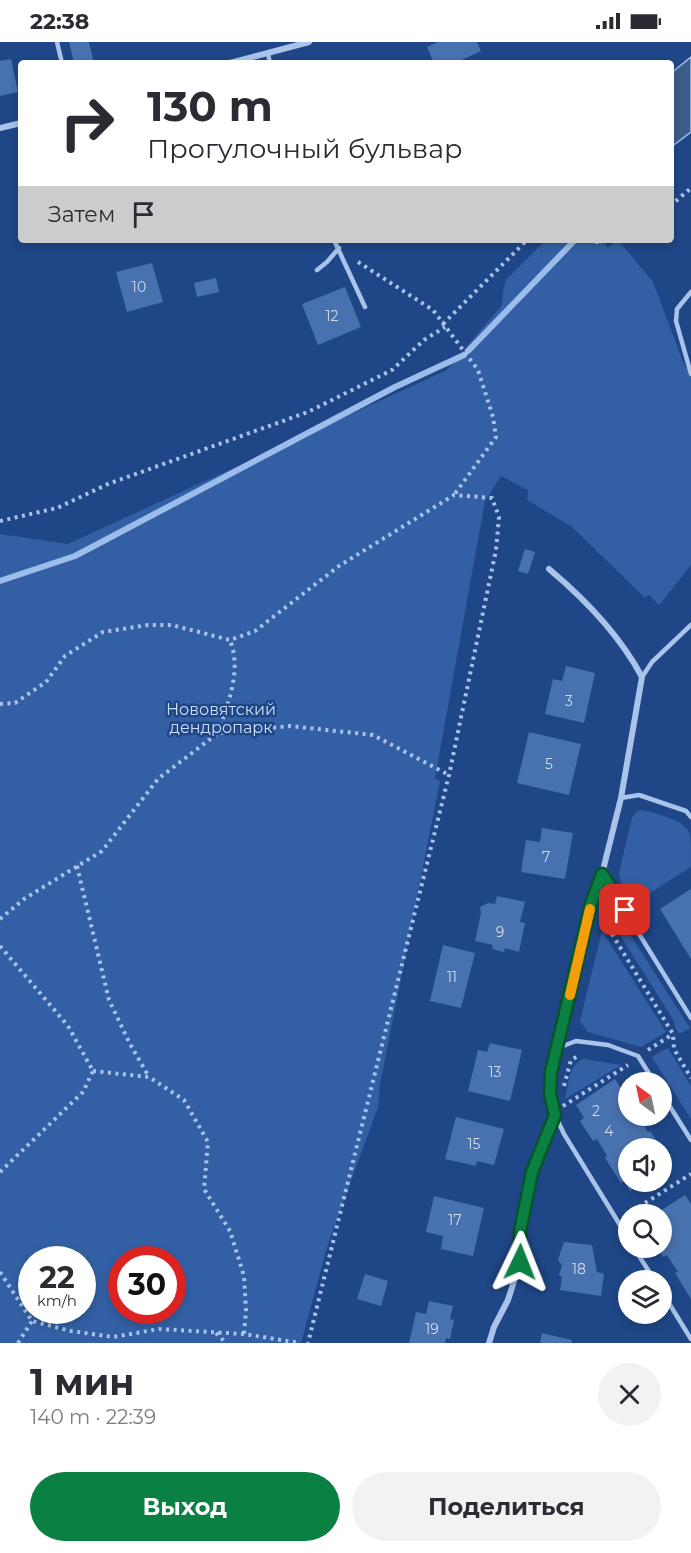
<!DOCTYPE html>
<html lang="ru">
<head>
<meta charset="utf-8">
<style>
  :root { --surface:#fff; --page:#f2f2f3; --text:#2b2b33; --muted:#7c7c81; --accent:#0b8043 }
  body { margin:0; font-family:Montserrat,sans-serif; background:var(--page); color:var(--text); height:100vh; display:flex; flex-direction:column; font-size:22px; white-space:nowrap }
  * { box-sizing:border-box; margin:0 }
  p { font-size:20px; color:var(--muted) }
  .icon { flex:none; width:33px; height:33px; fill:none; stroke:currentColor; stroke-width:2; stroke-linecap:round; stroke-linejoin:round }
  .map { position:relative; height:1301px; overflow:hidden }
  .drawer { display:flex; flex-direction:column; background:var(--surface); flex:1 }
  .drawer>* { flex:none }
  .banner { position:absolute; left:18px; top:18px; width:656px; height:183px; border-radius:6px; box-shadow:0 3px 9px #0003; background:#fff; color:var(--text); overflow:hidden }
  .needle { width:39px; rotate:327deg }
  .fabs { position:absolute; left:618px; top:1030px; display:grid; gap:12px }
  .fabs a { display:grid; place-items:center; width:54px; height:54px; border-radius:50%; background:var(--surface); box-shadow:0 3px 9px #0003; font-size:30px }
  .speed { position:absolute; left:18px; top:1204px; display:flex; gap:12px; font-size:30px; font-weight:700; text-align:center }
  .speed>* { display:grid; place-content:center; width:78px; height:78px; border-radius:50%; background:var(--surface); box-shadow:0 3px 9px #0003; line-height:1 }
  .speed small { font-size:15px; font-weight:400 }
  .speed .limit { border:9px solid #d22; background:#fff; color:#111 }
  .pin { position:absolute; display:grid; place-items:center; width:51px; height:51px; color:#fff; margin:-26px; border-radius:12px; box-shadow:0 3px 9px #0006 }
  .me { position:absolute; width:66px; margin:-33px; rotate:2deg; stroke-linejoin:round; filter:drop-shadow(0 0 4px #0008) }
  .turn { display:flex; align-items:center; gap:21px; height:126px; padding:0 30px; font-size:27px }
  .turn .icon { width:78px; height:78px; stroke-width:2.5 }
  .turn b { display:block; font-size:42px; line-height:51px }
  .then { display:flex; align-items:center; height:57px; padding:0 30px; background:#0003; gap:12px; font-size:22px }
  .round { display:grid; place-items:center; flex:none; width:63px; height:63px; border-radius:32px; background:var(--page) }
  .head { display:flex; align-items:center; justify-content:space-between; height:102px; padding:0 30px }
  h1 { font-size:36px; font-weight:700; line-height:45px }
  .action { display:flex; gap:12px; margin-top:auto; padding:12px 30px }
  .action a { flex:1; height:69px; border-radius:36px; background:var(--accent); color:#fff; font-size:24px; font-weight:700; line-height:69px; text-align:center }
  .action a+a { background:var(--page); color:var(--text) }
  .status { display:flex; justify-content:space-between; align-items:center; height:42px; padding:0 30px; background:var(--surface); direction:ltr }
  .status svg { height:16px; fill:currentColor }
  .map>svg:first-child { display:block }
  .green { fill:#3360a4; fill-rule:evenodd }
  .water { fill:#3e5c8a; stroke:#9cbdec; stroke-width:1.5 }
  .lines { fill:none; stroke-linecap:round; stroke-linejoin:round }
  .stream { stroke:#9cbdec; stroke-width:6 }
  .building { fill:#4871af }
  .path { stroke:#a9c3ea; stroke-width:4; stroke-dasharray:3 4.5; stroke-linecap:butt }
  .lane { stroke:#a9c3ea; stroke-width:4.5 }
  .street { stroke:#a9c3ea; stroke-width:6 }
  .route-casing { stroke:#07532c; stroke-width:15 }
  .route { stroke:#0b8043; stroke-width:10 }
  .slow { stroke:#f59e0b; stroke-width:10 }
  .labels { text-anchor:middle; stroke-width:5; stroke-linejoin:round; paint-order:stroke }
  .number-label { font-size:14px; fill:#d1dceb }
  .park-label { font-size:16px; fill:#cddef8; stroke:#1f4787 }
</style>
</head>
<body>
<div class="status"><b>22:38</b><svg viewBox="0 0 49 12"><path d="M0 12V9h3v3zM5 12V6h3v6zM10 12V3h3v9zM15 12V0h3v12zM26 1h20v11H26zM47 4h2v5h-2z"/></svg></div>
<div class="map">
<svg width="691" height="1301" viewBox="0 0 691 1301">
  <rect width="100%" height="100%" fill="#1f4787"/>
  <path class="green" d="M 546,198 L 602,198 L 608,206 L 618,198 L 653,240 L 683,320 L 691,333 L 691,523 L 659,563 L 649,553 L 645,556 L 572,485 L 527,458 L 528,448 L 501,434 L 485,459 L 435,736 L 440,739 L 380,1042 L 378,1065 L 328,1202 L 301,1301 L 0,1301 L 0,492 L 68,502 L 447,328 L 502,263 L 503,249 L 506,238 ZM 32,1218 L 82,1218 L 82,1269 L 32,1269 ZM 122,1218 L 172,1218 L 172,1269 L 122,1269 Z
    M 644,768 C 658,773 684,777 690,792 C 691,801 691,816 691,825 L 634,861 L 621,842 L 619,831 L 632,776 L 637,769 Z
    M 624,883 L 690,986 L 679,992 L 675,985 L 674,979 L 617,888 Z
    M 602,889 L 666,990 L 641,1005 L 588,990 L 580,979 Z
    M 668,1006 L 691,1044 L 691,1077 L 652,1015 Z
    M 584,1017 L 621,1023 L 565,1057 C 569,1042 568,1022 584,1017 Z"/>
  <path class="water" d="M 691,15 L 691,90 L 671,105 L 671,31 Z"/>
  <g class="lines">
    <path class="stream" d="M 468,309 L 575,198
      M 0,539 L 75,514 L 395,345 L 464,313"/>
  </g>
  <path class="building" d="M 69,0 L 89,0 L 94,21 L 74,21 Z
    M 438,0 L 477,0 L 481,9 L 455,21 L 434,21 L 427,5 Z
    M 11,17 L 18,50 L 0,54 L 0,19 Z
    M 152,221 L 163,260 L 127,270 L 116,230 Z
    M 216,236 L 219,250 L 197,255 L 194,241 Z
    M 345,245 L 361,285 L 318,303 L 302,262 Z
    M 525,507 L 535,510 L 528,532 L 518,529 Z
    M 566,624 L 595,631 L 584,681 L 545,672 L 553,637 L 562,639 Z
    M 529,690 L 581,702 L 569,753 L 517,741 Z
    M 542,786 L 573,791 L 565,837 L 521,830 L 526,798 L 540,800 Z
    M 691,847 L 691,917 L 660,867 Z
    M 497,854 L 525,860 L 520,880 L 525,881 L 519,910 L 505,906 L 504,910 L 492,907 L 493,903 L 475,899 L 481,871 L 480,865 L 488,861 L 495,862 Z
    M 443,903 L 475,911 L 461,966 L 430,959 Z
    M 490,1001 L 522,1008 L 510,1059 L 468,1049 L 478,1008 L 487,1010 Z
    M 615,1037 L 626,1054 L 628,1052 L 628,1074 L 637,1074 L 648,1090 L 650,1089 L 662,1107 L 628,1107 L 628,1140 L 644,1140 L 630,1149 L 624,1139 L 621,1141 L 605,1116 L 607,1114 L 597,1097 L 593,1099 L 580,1079 L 584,1076 L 576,1063 Z
    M 456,1075 L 504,1087 L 494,1123 L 477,1119 L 476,1124 L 445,1117 Z
    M 685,1153 L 691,1162 L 691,1257 L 675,1231 L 678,1230 L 667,1213 L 663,1215 L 658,1206 L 662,1206 L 662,1173 L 654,1173 Z
    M 434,1154 L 484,1166 L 473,1214 L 441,1207 L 443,1194 L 426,1190 Z
    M 564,1200 L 592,1203 L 597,1230 L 604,1232 L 601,1254 L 560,1248 L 562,1235 L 559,1233 L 562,1223 L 558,1218 Z
    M 365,1232 L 388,1239 L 381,1264 L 357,1257 Z
    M 429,1259 L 453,1264 L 450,1277 L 454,1278 L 450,1297 L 446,1296 L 445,1301 L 409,1301 L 416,1270 L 426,1272 Z
    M 542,1291 L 572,1298 L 571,1301 L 540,1301 Z"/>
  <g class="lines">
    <path class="path" d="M 670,164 L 691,146
      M 595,198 L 597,200 L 601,198
      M 358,220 L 433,268 L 478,328 L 493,375 L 496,395 L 454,453
      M 443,282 L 527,198
      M 0,479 L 57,466 L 108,442 L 308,370 L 392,328 L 424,298 L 445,285
      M 0,662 L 15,661 L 46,640 L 65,614 L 103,590 L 148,583 L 172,583 L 230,598 L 255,589 L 339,524 L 454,453 L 492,456 L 499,475 L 496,508 L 449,733 L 308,1301
      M 218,691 C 228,661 242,629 230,598
      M 77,824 L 109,958 L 130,1002 L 149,1035
      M 0,877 L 24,857 L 102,809 L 158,737 L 218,691 L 290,684 L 373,693 L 449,733
      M 612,892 L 673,992 L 674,1007 L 691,1036
      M 0,904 L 68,984 L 93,1029
      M 648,1008 L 673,992
      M 93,1029 L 149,1035 L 184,1058 L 208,1100 L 204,1147 L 230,1189 L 244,1234 L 246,1269 L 244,1292
      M 564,1044 L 571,1018 L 580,1013
      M 563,1064 L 628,1023
      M 0,1130 L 83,1050 L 93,1029
      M 626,1173 L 691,1132
      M 0,1230 L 32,1279 L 71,1289 L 113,1295 L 159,1287 L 244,1292 L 300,1301
      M 216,1291 L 226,1301
      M 18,1301 L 32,1279"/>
    <path class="lane" d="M 57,0 L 62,21
      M 268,12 L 270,21
      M 334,198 L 365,265
      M 317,228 L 327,220 L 339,206
      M 691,250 L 677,267 L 676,279 L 691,332
      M 642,635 L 652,620 L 691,583
      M 621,756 L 639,753 L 686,769 L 691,775
      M 602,832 L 691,976
      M 558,1006 L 576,999 L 608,1003 L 638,1014 L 655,1041
      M 662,1052 L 691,1098
      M 555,1073 L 564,1092 L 628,1196
      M 634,1206 L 655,1239
      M 662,1250 L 691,1297"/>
    <path class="street" d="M 230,21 L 309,0
      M 0,86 L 21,81
      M 489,1301 L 494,1285 L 508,1258 L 520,1220 L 521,1189 L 532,1130 L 555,1073 L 550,1052 L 551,1030 L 591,862 L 602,832 L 621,756 L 642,635 C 619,592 586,558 549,527"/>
  </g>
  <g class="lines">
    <g class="route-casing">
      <path id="route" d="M 520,1220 L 520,1189 L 532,1130 L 555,1073 L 550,1052 L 551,1030 L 591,862 L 602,832 L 625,868"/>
    </g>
    <use href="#route" class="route"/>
    <path class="slow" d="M 570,953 L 590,867"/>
  </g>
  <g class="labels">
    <g class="number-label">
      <text x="139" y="250">10</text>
      <text x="332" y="279">12</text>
      <text x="569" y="664">3</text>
      <text x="549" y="727">5</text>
      <text x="546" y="820">7</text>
      <text x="500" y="895">9</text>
      <text x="452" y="940">11</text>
      <text x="495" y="1035">13</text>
      <text x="596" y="1074">2</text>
      <text x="609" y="1094">4</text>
      <text x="474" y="1107">15</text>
      <text x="455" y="1183">17</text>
      <text x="579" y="1232">18</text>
      <text x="432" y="1292">19</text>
    </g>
    <g class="park-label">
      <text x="221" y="673">Нововятский<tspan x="221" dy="18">дендропарк</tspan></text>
    </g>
  </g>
</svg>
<div class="fabs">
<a><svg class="needle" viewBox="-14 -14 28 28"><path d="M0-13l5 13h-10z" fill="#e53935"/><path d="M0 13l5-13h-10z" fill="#7c7c81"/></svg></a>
<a><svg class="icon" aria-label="sound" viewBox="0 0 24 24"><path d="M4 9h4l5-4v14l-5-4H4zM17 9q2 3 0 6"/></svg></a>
<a><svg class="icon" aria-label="search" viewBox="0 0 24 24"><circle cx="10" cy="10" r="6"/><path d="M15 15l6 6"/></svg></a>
<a><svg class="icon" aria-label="layers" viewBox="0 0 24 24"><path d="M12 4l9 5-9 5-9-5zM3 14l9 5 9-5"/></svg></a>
</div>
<div class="speed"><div>22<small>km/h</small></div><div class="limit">30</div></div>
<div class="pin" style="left:625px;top:868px;background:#d93025"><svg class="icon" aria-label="arrive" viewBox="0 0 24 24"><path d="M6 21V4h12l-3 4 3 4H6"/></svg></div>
<svg class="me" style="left:520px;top:1220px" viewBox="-20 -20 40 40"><path d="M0-17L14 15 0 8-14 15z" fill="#0b8043" stroke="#fff" stroke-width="4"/></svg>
<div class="banner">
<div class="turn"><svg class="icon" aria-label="right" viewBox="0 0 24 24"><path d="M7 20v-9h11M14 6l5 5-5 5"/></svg><div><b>130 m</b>Прогулочный бульвар</div></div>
<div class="then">Затем<svg class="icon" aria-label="arrive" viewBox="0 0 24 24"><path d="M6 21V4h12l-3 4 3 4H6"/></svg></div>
</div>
</div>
<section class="drawer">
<div class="head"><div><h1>1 мин</h1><p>140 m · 22:39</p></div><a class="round"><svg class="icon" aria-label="close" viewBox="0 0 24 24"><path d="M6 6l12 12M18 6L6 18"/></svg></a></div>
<div class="action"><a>Выход</a><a>Поделиться</a></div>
</section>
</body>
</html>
